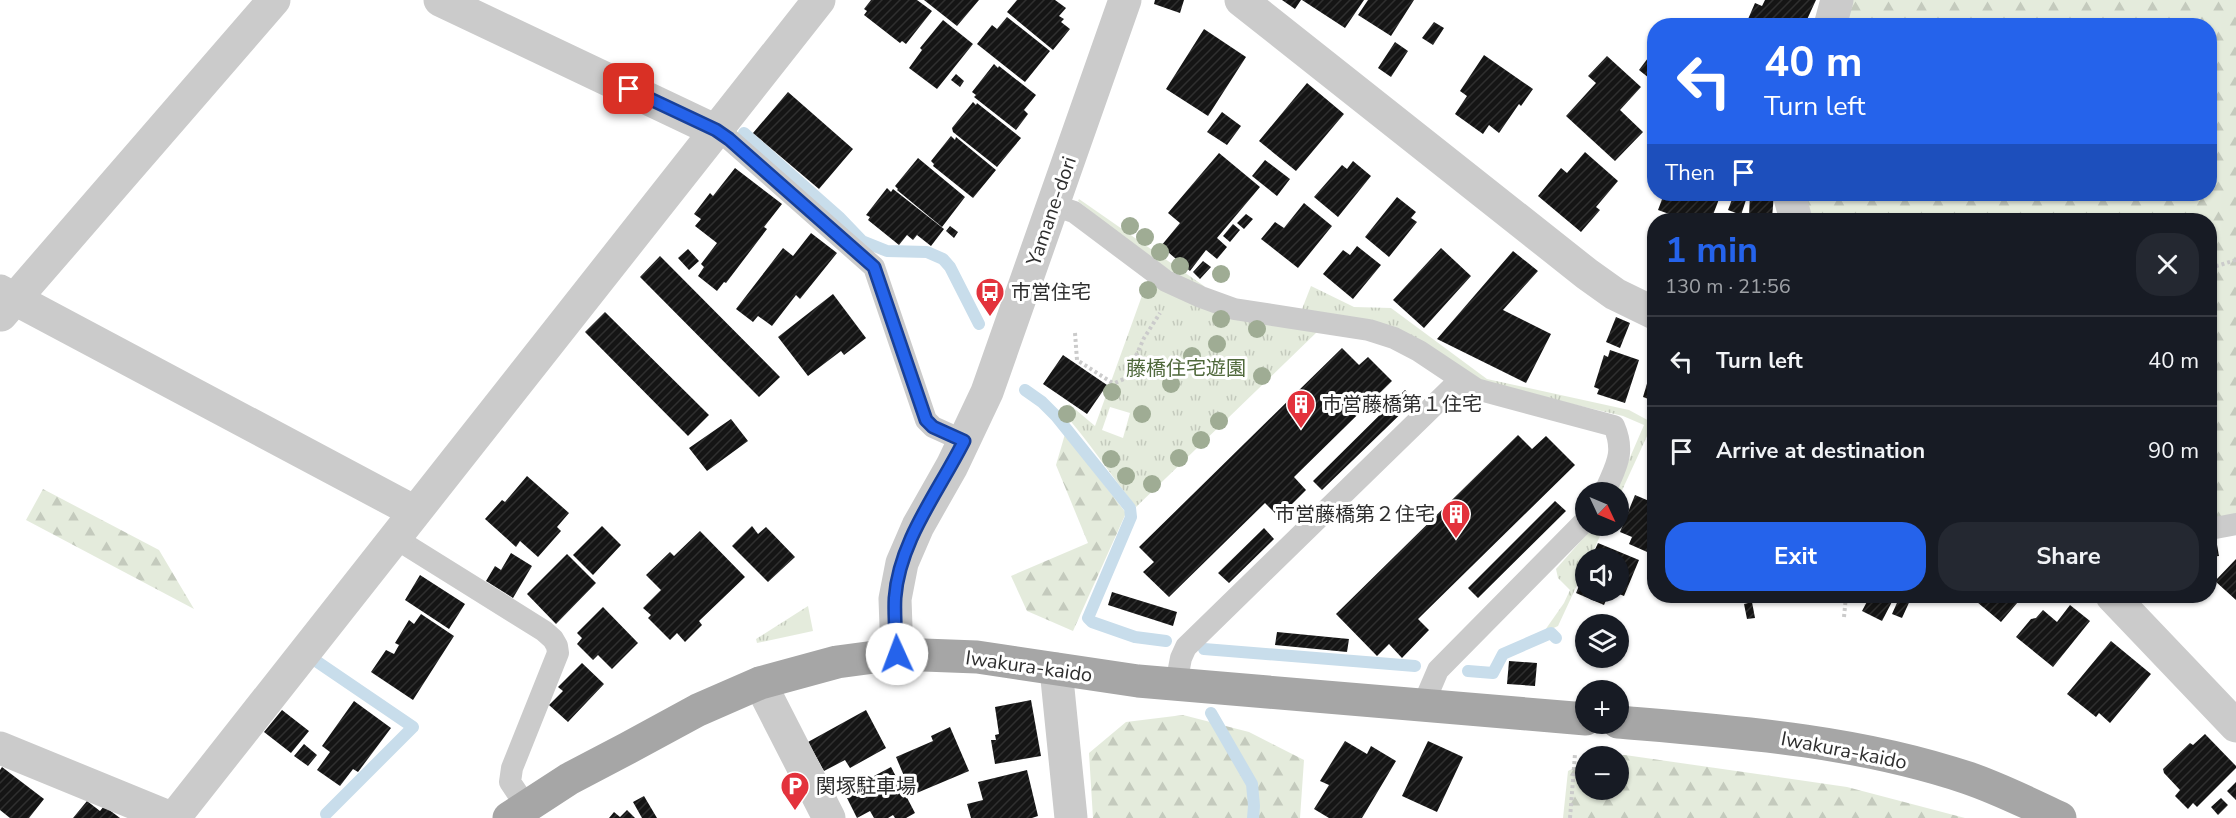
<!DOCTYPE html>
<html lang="en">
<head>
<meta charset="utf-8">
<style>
  :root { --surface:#171b24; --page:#242831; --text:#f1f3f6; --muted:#9ea1a6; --line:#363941; --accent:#2563eb }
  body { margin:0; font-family:"Nunito Sans","Noto Sans JP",sans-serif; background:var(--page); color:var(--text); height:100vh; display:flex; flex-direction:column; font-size:22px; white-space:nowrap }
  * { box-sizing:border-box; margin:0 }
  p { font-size:20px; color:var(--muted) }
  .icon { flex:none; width:33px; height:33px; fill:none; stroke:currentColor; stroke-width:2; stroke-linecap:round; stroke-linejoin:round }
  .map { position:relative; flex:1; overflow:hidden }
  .panel { position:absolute; left:1647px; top:213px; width:570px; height:390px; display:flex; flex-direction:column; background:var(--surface); border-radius:24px; box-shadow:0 2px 4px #0004 }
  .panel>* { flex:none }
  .guide { position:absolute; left:1647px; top:18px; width:570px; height:183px; border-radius:24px; box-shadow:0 2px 4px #0004; background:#2563eb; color:#fff; overflow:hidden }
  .needle { width:39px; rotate:134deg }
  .fabs { position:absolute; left:1575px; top:482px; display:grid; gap:12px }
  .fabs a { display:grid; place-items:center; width:54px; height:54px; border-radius:50%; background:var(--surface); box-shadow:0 2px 4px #0004; font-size:30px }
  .pin { position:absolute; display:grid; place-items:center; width:51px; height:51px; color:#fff; margin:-26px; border-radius:12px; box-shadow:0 3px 9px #0006 }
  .me { position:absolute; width:66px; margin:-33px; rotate:358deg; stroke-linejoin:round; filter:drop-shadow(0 0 4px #0008) }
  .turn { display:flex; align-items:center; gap:21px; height:126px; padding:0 18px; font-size:27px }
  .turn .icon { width:78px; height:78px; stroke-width:2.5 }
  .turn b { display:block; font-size:42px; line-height:51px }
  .then { display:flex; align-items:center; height:57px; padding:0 18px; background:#0003; gap:12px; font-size:22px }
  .round { display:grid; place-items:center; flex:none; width:63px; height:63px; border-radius:24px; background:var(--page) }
  .head { display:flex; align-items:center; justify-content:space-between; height:102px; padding:0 18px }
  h1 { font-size:36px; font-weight:700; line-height:45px; color:var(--accent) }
  .cta { display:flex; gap:12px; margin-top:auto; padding:12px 18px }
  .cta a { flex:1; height:69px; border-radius:24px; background:var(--accent); color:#fff; font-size:24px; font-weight:700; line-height:69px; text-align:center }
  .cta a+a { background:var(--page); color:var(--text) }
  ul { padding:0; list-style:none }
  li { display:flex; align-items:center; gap:18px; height:90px; padding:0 18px; border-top:2px solid var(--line) }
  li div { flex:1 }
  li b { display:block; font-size:22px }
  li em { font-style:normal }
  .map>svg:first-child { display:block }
  .grass { fill:url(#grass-tufts); fill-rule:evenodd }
  .forest { fill:url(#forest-firs) }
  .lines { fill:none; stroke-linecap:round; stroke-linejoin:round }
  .stream { stroke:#c8ddeb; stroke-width:12 }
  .building { fill:url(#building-hatch) }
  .path { stroke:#cbcbcb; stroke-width:4; stroke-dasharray:3 3; stroke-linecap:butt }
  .service { stroke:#cbcbcb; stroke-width:22 }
  .minor { stroke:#cbcbcb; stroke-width:33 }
  .tertiary { stroke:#cbcbcb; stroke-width:33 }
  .primary { stroke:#a6a6a6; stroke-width:33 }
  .tree { fill:#9fac94 }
  .route-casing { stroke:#184099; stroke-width:15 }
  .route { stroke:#2563eb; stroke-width:10 }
  .labels { text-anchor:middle; stroke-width:6; stroke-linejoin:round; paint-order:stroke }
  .street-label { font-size:20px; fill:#2e2e2e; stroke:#fff }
  .poi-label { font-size:20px; fill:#2e2e2e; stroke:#fff; text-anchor:start }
  .park-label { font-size:20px; fill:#50693c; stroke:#fff }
</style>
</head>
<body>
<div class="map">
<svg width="2236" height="818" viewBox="0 0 2236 818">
  <defs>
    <pattern id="grass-tufts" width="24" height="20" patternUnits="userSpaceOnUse" patternTransform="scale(1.5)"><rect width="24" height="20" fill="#e4ebdc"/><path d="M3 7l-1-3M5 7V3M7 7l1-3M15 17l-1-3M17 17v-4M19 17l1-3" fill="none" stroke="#c4cabd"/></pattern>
    <pattern id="forest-firs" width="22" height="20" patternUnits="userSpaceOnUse" patternTransform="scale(1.5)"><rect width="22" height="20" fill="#e4ebdc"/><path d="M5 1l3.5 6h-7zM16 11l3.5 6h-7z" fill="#c4cabd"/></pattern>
    <pattern id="building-hatch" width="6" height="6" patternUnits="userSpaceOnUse" patternTransform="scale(1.5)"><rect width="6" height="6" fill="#151515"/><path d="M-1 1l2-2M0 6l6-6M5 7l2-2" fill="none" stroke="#2f2f2f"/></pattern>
  </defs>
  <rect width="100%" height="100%" fill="#fff"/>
  <path class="grass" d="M 1079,199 L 1204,286 L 1203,288 C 1156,267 1118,233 1078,201 Z
    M 1148,279 L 1318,331 L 1136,507 C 1111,475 1089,442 1063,412 L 1069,404 L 1095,426 ZM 1110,407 L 1130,413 L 1123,438 L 1102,430 Z
    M 1311,286 L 1354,307 L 1391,308 L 1487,379 L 1629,410 L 1653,423 L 1619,497 L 1618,492 L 1615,492 L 1644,425 L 1623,416 L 1491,385 L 1302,309 Z
    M 1595,525 L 1605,525 L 1590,558 L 1586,558 L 1585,568 L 1558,626 L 1543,633 L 1564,603 L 1570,590 L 1558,578 L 1556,569 Z
    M 808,606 L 813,631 L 757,643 L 756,639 Z"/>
  <path class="forest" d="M 1849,0 L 2236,0 L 2236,517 L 2210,522 L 2210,220 L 1810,220 L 1803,194 L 2210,194 L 2210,26 L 1844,25 Z
    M 1065,434 L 1126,513 L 1073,631 L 1027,611 L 1011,576 L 1088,543 L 1056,465 Z
    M 43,489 L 159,550 L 194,609 L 26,520 Z
    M 1183,715 L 1249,732 L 1304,760 L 1300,818 L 1093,818 L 1089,753 L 1126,722 Z
    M 1599,755 L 1625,755 L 1847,787 L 1965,818 L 1563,818 L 1568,771 L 1585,762 L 1586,789 L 1618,789 L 1618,756 L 1597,756 Z"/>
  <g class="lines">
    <path class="stream" d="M 744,133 L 839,217 L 862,241 L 887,251 L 927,252 L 943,259 L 950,267 L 979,324
      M 1025,390 L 1042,402 L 1056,416 L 1130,508 L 1131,517 L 1088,618 L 1092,622 L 1135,637 L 1166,641
      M 1204,649 L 1415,666
      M 316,661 L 413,727 L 326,814
      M 1468,671 L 1493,673 L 1503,654 L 1551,633 L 1556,638
      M 1211,713 L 1252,784 L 1254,806 L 1253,818"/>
  </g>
  <path class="building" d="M 871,0 L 917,0 L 932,11 L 906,44 L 902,41 L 900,43 L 864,15 L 867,11 L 864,9 Z
    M 924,0 L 979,0 L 957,26 Z
    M 1017,0 L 1055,0 L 1066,8 L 1059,16 L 1064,19 L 1061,22 L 1070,29 L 1053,50 L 1007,12 Z
    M 1155,0 L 1184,0 L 1180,13 L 1154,4 Z
    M 1282,0 L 1301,0 L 1295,9 Z
    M 1302,0 L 1364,0 L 1345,28 Z
    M 1368,0 L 1414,0 L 1391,36 L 1358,15 Z
    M 1765,0 L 1816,0 L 1804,26 L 1745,26 L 1755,3 L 1762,6 Z
    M 1007,17 L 1050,51 L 1025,82 L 977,44 L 992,25 L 997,29 Z
    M 943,20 L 973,44 L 937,89 L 909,68 L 922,50 L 920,48 Z
    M 1434,22 L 1444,28 L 1433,45 L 1422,38 Z
    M 1204,29 L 1246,57 L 1208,116 L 1166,89 Z
    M 1395,42 L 1408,51 L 1391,77 L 1378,68 Z
    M 1654,50 L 1654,82 L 1639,70 Z
    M 1484,55 L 1533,89 L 1521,106 L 1519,104 L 1499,133 L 1489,125 L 1483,134 L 1455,114 L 1467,96 L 1460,91 Z
    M 1607,56 L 1641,87 L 1620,110 L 1643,132 L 1615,161 L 1566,116 L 1596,83 L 1588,76 Z
    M 994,64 L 998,68 L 999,66 L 1036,95 L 1024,110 L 1028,114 L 1016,130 L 974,97 L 976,95 L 972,92 Z
    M 956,74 L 964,81 L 960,87 L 951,80 Z
    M 1307,83 L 1344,114 L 1296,171 L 1259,141 Z
    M 788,92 L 853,149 L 819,189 L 753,133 Z
    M 973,102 L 976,105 L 977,103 L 1021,138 L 997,167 L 953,132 L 952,128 Z
    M 1222,112 L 1241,126 L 1227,145 L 1207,132 Z
    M 951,136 L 955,140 L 956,137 L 996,170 L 973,198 L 933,166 L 934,164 L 931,161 Z
    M 1585,152 L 1618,181 L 1596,207 L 1600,210 L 1581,232 L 1538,196 L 1561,168 L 1567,173 Z
    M 1219,153 L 1260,187 L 1217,238 L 1227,247 L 1217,259 L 1206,250 L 1190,271 L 1161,246 L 1180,223 L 1168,213 Z
    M 918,158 L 965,197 L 942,227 L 897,190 L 898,189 L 895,186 Z
    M 1265,160 L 1290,179 L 1277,196 L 1252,176 Z
    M 1353,161 L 1371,176 L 1338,217 L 1314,197 L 1342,165 L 1347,169 Z
    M 735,168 L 782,204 L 764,227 L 767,229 L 726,283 L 724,282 L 717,291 L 698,276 L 704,267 L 701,264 L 717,243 L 695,226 L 701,219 L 694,214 L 710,193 L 713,196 Z
    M 887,188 L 891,192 L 893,189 L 944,229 L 931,246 L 917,235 L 913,240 L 907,235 L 899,245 L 868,220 L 870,217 L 866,215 Z
    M 1664,194 L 1721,194 L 1711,220 L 1686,220 L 1658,210 Z
    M 1734,194 L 1748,194 L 1741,215 L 1728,210 Z
    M 1750,194 L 1774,194 L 1772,218 L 1749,216 Z
    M 1397,197 L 1416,212 L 1411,218 L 1417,222 L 1389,257 L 1365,237 Z
    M 1304,203 L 1332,226 L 1298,268 L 1261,239 L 1275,222 L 1284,228 Z
    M 1246,214 L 1253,219 L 1244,229 L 1237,223 Z
    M 1233,224 L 1240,230 L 1230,242 L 1223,236 Z
    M 950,226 L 958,232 L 954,238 L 946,231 Z
    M 811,233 L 837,253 L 800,299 L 796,295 L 772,326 L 758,316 L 753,322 L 736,309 L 783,248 L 793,256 Z
    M 1357,246 L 1381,265 L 1353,299 L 1323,274 L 1343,250 L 1350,255 Z
    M 1441,248 L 1471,276 L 1424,328 L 1393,300 Z
    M 688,249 L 699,261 L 689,270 L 678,258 Z
    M 1513,251 L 1538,271 L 1503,310 L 1551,334 L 1526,383 L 1437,339 Z
    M 660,256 L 780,377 L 759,397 L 640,277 Z
    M 1203,261 L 1211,267 L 1200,279 L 1193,272 Z
    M 833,294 L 866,338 L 844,355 L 841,351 L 808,376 L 778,337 Z
    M 605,312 L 709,415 L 688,436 L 585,332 Z
    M 1616,317 L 1630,323 L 1620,348 L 1606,342 Z
    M 1342,348 L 1359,365 L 1368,357 L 1392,381 L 1294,477 L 1306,490 L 1279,517 L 1265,503 L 1169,597 L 1143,572 L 1154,562 L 1139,547 Z
    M 1610,350 L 1639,360 L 1625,403 L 1597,394 L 1599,389 L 1594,387 L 1604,355 L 1608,357 Z
    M 1063,355 L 1107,385 L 1087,414 L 1043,384 Z
    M 1654,360 L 1654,401 L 1643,397 Z
    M 1405,390 L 1415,400 L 1322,490 L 1313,481 Z
    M 731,419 L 748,441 L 707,471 L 689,448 Z
    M 1518,435 L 1532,449 L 1546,436 L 1575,465 L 1418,619 L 1429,630 L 1402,658 L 1389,644 L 1377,656 L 1336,614 Z
    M 1654,460 L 1654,491 L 1648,489 L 1653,476 L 1649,475 Z
    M 527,476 L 569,513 L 557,527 L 561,531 L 538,557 L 520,541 L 516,547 L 485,519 L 502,500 L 505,502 Z
    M 1635,495 L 1654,503 L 1654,555 L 1629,544 L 1632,537 L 1620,532 Z
    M 1555,501 L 1566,511 L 1478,598 L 1468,588 Z
    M 602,526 L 621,545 L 593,575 L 573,555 Z
    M 752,526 L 758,534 L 766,527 L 795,557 L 768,582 L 732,546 Z
    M 1264,528 L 1274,539 L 1229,583 L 1218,573 Z
    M 700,531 L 745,577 L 699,621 L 702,625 L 685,642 L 677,633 L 670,640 L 648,618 L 651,615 L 643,608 L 661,590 L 646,575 L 670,552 L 674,556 Z
    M 2216,539 L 2219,556 L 2210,557 L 2210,541 Z
    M 1598,543 L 1639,560 L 1624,596 L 1612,591 L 1618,591 L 1618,558 L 1591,558 Z
    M 511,553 L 532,566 L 513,598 L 486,581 L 495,566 L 501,570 Z
    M 567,554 L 596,583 L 556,624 L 527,594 Z
    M 2236,559 L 2236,600 L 2215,581 Z
    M 1585,572 L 1586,591 L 1610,591 L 1604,605 L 1576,593 Z
    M 420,575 L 465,604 L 449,629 L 405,600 Z
    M 1112,592 L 1177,612 L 1173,626 L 1108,605 Z
    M 1870,596 L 1895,596 L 1882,621 L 1862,611 Z
    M 1900,596 L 1912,596 L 1902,618 L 1892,614 Z
    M 1972,596 L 2023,596 L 2001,622 L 1971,597 Z
    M 1752,602 L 1755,618 L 1747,619 L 1744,604 Z
    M 2070,605 L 2090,621 L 2053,667 L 2016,637 L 2031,619 L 2036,618 L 2043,610 L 2057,622 Z
    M 603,607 L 638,643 L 612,669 L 598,655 L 593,660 L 577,644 L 582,638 L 577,633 Z
    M 421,614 L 454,636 L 413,700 L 371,672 L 386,650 L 394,654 L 399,645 L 395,643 L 409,620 L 414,624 Z
    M 1277,632 L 1349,639 L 1347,652 L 1275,645 Z
    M 2111,641 L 2151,674 L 2110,723 L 2099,713 L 2096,717 L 2067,694 Z
    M 1509,661 L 1537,663 L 1535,686 L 1507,684 Z
    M 582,663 L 604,684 L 568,722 L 549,705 L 563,691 L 558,687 Z
    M 1031,700 L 1041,756 L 995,764 L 991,740 L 996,740 L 995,735 L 999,734 L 995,707 Z
    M 354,701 L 391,728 L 358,772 L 353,769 L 340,786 L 317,770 L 330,752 L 322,746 Z
    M 282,710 L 309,731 L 291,753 L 264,732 Z
    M 866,710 L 886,748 L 850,768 L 845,760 L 824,771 L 808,742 Z
    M 950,727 L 969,771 L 912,795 L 896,757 L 933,741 L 931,736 Z
    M 2205,734 L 2236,766 L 2236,768 L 2197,807 L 2193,803 L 2188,809 L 2175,796 L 2180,790 L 2164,773 L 2163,769 L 2190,743 L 2193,745 Z
    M 1345,741 L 1367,754 L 1371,746 L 1396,761 L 1362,818 L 1329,818 L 1314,809 L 1329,785 L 1320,781 Z
    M 1428,741 L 1463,757 L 1437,812 L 1402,796 Z
    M 304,744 L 317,755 L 308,766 L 294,756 Z
    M 2,767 L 44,799 L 29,818 L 10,818 L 0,810 L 0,770 Z
    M 891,767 L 915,813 L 906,818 L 895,818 L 893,815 L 888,818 L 874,818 L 870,811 L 857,818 L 844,792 Z
    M 1027,770 L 1038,816 L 1032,818 L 971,818 L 967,804 L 983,800 L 978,782 Z
    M 2236,782 L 2236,800 L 2227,791 Z
    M 644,796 L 657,818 L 642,818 L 633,802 Z
    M 2221,798 L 2228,805 L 2218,815 L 2211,807 Z
    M 87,801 L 100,811 L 104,806 L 120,818 L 73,818 Z
    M 627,810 L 635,818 L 609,818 L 614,812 L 620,817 Z"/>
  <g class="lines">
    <path class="path" d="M 2210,268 L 2236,260
      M 1075,333 L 1077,360 L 1111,382 L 1115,383 L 1126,378 L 1144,338 L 1160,313
      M 1697,601 L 1701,596
      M 1844,617 L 1846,596
      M 1570,818 L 1575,754"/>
    <path class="service" d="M 716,131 L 729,139 L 874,267 L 926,420 L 933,427 L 964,441
      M 1053,205 L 1074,212 L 1166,281 L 1201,297 L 1234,309 L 1369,330 L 1394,338 L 1419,351 L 1476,389 L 1614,426 C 1626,454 1615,467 1605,492
      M 2210,529 L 2236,524
      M 395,538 L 544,631 L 553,639 L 557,646 L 558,653 L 512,768 L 510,782 L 526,806
      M 1176,684 L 1181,658 L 1186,647 L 1461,379
      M 1423,705 L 1438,670 L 1586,520"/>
    <path class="minor" d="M 440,0 L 716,131
      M 1241,0 L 1587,274 L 1615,294 L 1654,313
      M 1830,26 L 1837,0
      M 1789,194 L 1796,220
      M 0,291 L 415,512
      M 1,315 L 274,0
      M 2112,596 L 2236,726
      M 1056,669 L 1071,818
      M 760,683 L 829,818
      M 0,748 L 171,818
      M 174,818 L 819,0"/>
    <path class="tertiary" d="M 897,654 L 895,599 L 902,563 L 918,526 L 952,466 L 987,392 L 1125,0"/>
    <path class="primary" d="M 1618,722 C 1737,732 1855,740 1968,778 C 2000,789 2030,804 2060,818
      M 509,818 L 569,779 L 628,748 L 698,710 L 760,683 L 837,662 L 897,654 L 977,657 L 1138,681 L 1586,719"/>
  </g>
  <g class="tree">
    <circle cx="1130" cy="226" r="9"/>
    <circle cx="1145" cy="237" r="9"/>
    <circle cx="1160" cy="252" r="9"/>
    <circle cx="1180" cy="266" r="9"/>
    <circle cx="1221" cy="274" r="9"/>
    <circle cx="1148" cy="290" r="9"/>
    <circle cx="1221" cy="319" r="9"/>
    <circle cx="1257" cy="329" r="9"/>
    <circle cx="1217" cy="344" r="9"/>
    <circle cx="1192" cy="356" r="9"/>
    <circle cx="1262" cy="376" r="9"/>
    <circle cx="1171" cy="384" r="9"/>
    <circle cx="1112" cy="392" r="9"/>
    <circle cx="1067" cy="414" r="9"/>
    <circle cx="1142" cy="414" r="9"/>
    <circle cx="1219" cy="421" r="9"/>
    <circle cx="1201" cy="440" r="9"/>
    <circle cx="1179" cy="458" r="9"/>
    <circle cx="1111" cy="459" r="9"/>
    <circle cx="1126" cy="476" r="9"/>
    <circle cx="1152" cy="484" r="9"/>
  </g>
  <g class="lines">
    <g class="route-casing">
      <path id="route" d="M 629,89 L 716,130 L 729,139 L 874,267 L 926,420 L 933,427 L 964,441 C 939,491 899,541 895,598 C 894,617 896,636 897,654"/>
    </g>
    <use href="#route" class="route"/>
  </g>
  <defs>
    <g id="bus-pin" transform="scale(1.5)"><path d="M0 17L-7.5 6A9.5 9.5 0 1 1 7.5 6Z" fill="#e3323c" stroke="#fff"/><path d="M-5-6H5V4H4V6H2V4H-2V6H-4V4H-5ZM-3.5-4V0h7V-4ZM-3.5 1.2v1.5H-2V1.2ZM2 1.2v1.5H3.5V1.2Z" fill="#fff"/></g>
    <g id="building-pin" transform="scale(1.5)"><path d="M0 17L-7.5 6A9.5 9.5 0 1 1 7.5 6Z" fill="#e3323c" stroke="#fff"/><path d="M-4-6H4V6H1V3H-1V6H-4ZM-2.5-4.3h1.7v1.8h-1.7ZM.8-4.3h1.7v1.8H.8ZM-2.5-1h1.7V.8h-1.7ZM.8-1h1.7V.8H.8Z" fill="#fff"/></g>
    <g id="parking-pin" transform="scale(1.5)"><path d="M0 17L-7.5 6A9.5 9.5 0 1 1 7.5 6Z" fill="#e3323c" stroke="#fff"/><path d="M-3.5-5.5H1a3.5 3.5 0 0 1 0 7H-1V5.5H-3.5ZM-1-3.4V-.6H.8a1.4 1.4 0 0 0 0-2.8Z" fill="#fff"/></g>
  </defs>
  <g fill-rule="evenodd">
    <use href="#bus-pin" x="990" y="292"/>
    <use href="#building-pin" x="1301" y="404"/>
    <use href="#building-pin" x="1456" y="514"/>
    <use href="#parking-pin" x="795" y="786"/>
  </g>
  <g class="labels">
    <g class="street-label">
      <text transform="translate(1051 211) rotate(-71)" y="7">Yamane-dori</text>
      <text transform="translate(1029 666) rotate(8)" y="7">Iwakura-kaido</text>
      <text transform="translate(1844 750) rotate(11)" y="7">Iwakura-kaido</text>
    </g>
    <g class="poi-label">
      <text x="1011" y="299">市営住宅</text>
      <text x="1322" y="411">市営藤橋第１住宅</text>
      <text x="1435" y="521" text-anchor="end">市営藤橋第２住宅</text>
      <text x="816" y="793">関塚駐車場</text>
    </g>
    <g class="park-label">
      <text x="1186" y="375">藤橋住宅遊園</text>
    </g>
  </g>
</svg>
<div class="fabs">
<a><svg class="needle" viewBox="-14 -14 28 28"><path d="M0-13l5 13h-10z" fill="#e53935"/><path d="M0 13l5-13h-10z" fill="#9ea1a6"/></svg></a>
<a><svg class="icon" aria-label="sound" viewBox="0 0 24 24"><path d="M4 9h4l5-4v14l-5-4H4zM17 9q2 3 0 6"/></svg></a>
<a><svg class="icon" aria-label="layers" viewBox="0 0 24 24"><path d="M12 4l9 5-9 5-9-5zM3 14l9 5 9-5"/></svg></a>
<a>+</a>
<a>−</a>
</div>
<div class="pin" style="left:629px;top:89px;background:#d93025"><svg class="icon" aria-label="arrive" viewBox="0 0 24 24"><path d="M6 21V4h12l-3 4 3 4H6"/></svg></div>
<svg class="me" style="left:897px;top:654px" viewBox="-20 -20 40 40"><circle r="19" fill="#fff"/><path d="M0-13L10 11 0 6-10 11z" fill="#2563eb"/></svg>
<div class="guide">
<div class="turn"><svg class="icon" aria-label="left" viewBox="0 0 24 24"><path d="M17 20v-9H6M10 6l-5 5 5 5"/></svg><div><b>40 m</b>Turn left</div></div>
<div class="then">Then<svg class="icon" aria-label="arrive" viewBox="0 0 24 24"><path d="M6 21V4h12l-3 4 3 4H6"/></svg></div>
</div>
<section class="panel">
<div class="head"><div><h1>1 min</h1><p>130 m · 21:56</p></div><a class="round"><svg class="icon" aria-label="close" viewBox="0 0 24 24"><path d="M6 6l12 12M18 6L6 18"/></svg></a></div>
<ul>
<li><svg class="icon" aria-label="left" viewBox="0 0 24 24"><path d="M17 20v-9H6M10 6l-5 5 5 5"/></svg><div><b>Turn left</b></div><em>40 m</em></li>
<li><svg class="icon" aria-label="arrive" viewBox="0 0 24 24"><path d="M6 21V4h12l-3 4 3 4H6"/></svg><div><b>Arrive at destination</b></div><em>90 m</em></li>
</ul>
<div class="cta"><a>Exit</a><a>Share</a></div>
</section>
</div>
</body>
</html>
